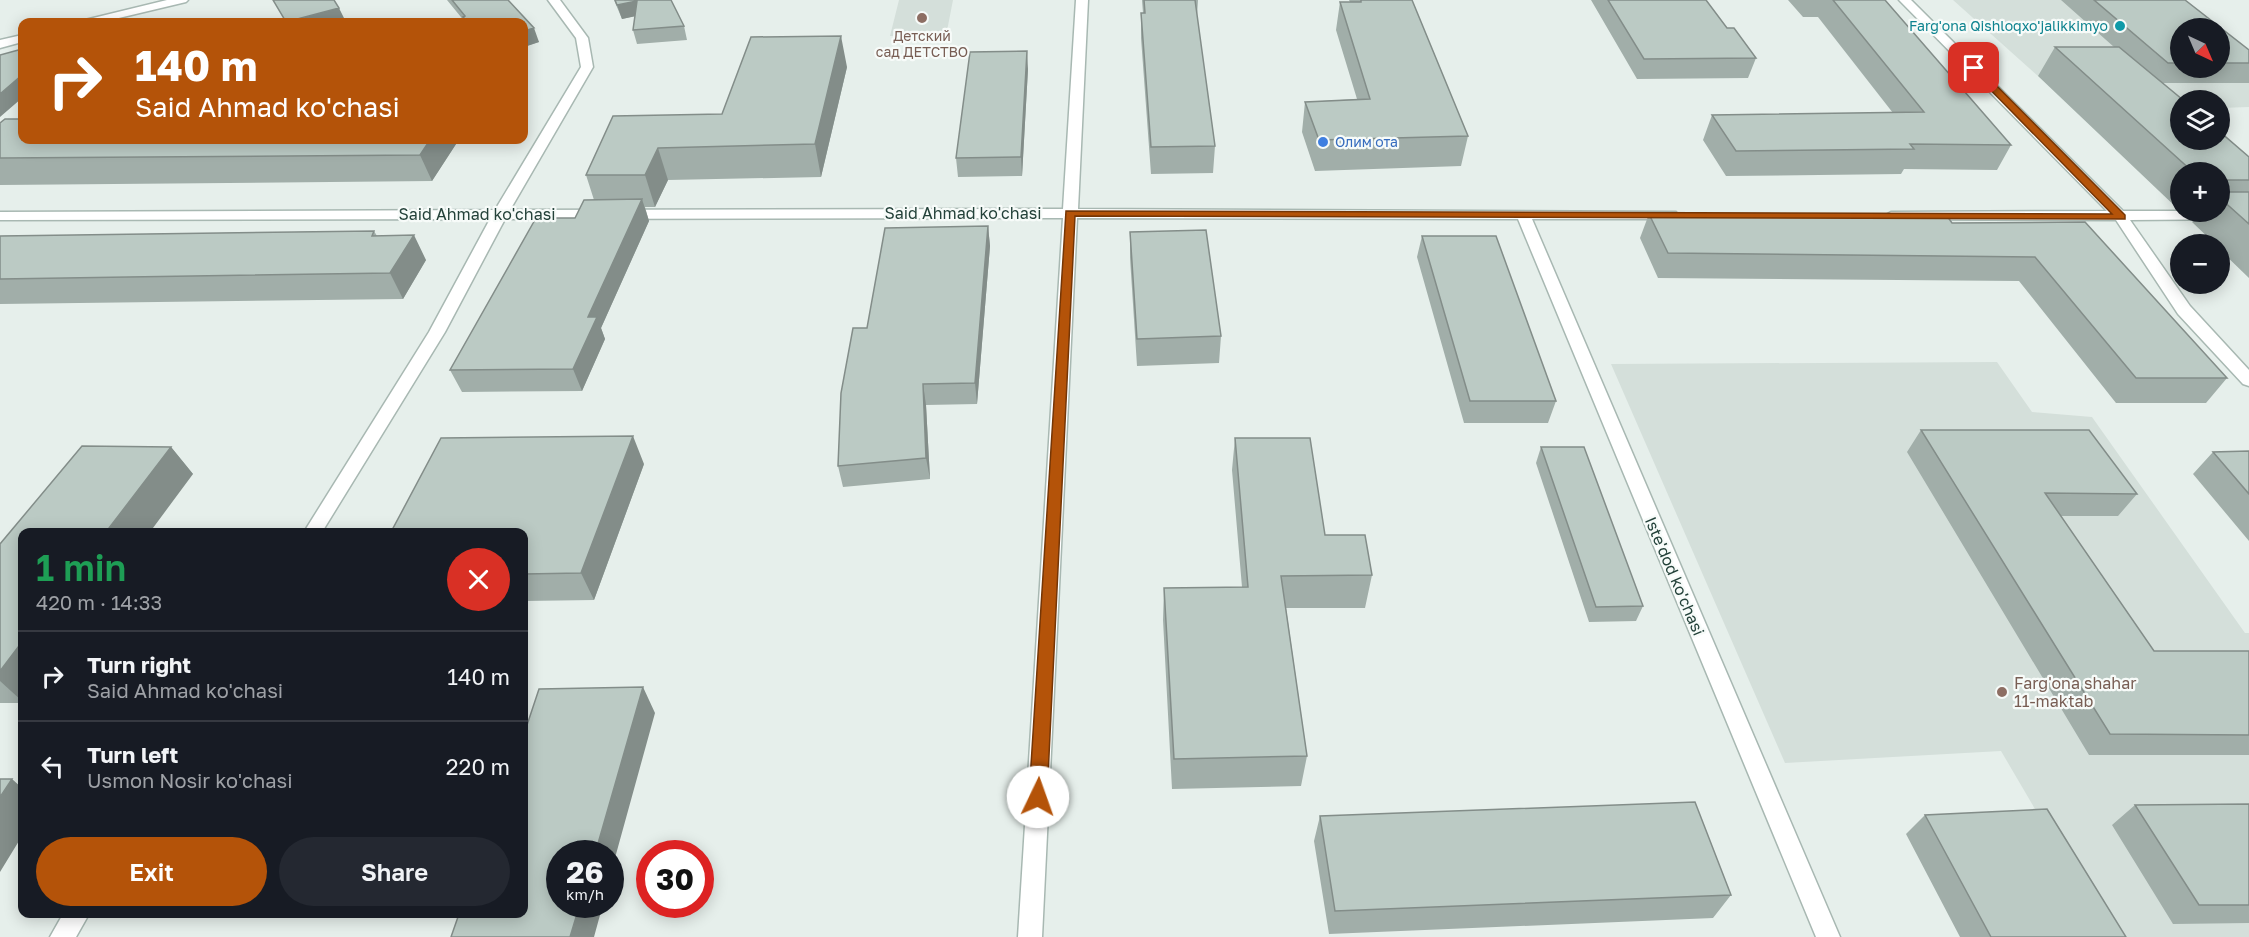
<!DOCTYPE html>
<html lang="en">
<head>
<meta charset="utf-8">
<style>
  :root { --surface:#171b24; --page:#242831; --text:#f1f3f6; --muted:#9ea1a6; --line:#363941; --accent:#b45309 }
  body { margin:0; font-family:"Golos Text",sans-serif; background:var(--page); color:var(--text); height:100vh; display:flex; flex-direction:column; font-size:22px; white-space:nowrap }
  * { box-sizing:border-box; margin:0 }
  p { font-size:20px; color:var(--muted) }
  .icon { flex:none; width:33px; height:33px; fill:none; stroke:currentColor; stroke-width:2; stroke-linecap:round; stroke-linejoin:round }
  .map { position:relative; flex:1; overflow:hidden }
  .panel { position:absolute; left:18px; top:528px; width:510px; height:390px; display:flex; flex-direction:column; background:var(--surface); border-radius:12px; box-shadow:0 3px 15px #0003 }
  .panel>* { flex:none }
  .banner { position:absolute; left:18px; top:18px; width:510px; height:126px; border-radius:12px; box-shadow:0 3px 15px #0003; background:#b45309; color:#fff; overflow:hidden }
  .needle { width:39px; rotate:136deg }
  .tools { position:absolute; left:2170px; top:18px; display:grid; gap:12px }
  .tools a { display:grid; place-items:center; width:60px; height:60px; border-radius:50%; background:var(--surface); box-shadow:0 3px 15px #0003; font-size:30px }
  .speed { position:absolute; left:546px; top:840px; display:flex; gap:12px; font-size:30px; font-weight:700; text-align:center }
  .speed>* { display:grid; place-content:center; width:78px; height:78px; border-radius:50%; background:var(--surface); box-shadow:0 3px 15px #0003; line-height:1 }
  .speed small { font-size:15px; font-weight:400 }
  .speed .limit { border:9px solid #d22; background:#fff; color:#111 }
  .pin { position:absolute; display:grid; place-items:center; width:51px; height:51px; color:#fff; margin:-26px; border-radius:12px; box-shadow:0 3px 9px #0006 }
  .me { position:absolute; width:66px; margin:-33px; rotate:3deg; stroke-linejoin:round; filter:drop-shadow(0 0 4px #0008) }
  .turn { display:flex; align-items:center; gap:21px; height:126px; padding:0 18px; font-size:27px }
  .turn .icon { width:78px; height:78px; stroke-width:2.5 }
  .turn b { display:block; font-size:42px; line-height:51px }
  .round { display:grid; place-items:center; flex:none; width:63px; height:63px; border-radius:32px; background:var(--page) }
  .summary { display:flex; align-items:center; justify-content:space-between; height:102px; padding:0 18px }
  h1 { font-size:36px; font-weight:600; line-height:45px; color:#1e9e55 }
  .action { display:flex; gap:12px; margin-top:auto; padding:12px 18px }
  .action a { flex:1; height:69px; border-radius:36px; background:var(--accent); color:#fff; font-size:24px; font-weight:600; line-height:69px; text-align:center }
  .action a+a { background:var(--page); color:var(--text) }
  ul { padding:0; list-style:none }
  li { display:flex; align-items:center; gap:18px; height:90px; padding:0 18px; border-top:2px solid var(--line) }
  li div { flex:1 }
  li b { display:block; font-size:22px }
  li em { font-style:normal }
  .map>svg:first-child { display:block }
  .built { fill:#d4dfda }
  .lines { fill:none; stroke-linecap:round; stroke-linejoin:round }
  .minor-casing { stroke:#a8b8b2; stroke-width:3 }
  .minor { fill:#fff; fill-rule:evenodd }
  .wall { fill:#a1aea9; fill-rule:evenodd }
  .shaded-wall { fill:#838d89 }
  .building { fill:#bbcac4; stroke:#838d89; stroke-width:1.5 }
  .route { fill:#b45309; stroke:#753606; stroke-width:1.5 }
  .education-dot { fill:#8d6e63; stroke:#f7fbf9; stroke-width:2 }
  .culture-dot { fill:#0f9aa8; stroke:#f7fbf9; stroke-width:2 }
  .shop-dot { fill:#3f7fe0; stroke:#f7fbf9; stroke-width:2 }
  .labels { text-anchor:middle; stroke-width:4.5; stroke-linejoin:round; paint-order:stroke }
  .far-culture-label { font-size:14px; fill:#0d838f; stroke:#f7fbf9; text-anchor:end }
  .far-education-label { font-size:14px; fill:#785e54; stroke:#f7fbf9 }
  .far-shop-label { font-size:14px; fill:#366cbe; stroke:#f7fbf9; text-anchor:start }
  .street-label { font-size:16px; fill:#24423a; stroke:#f7fbf9 }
  .education-label { font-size:16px; fill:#785e54; stroke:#f7fbf9; text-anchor:start }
</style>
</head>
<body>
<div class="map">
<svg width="2249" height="937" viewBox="0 0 2249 937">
  <rect width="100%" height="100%" fill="#e6efeb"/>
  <path class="built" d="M 899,0 L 953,0 L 946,36 L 890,36 Z
    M 1953,0 L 2176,0 L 2181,28 L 2181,68 L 2220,68 L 2249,56 L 2249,107 L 2220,108 L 2220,100 L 2181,100 L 2102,75 L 2038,76 Z
    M 1997,362 L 2032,412 L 2092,417 L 2245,633 L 2249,633 L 2249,937 L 2110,937 L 2001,751 L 1785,763 L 1611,364 Z"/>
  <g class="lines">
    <g class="minor-casing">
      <path id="minor" d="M 167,0 L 188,0 L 186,2 L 102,22 L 83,22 L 85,20 Z
        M 548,0 L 560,0 L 588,38 L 593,67 L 510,210 L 1063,209 L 1076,0 L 1088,0 L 1078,209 L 1676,212 L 1678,215 L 1676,218 L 1671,219 L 1532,219 L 1840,937 L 1816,937 L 1518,219 L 1077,218 L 1042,937 L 1018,937 L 1063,218 L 505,219 L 445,332 L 322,532 L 304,532 L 429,332 L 490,219 L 0,220 L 0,212 L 495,210 L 581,67 L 576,38 Z
        M 1899,0 L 1911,0 L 2123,211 L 2249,211 L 2249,219 L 2130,220 L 2190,306 L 2249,370 L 2249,386 L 2243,384 L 2178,314 L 2116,220 L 1886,219 L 1884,216 L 1891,212 L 2107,211 Z
        M 22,35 L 22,42 L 0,48 L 0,40 Z
        M 63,914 L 89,914 L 76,937 L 50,937 Z"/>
    </g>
    <use href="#minor" class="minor"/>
  </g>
  <path class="wall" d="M 447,0 L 508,0 L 539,42 L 524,47 L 524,22 L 465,22 Z
    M 614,0 L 671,0 L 684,26 L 687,40 L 637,44 L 633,30 L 635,16 L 622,19 Z
    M 1142,0 L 1198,0 L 1197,16 L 1215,146 L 1213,173 L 1151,174 L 1141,38 L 1141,13 L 1143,13 Z
    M 1349,0 L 1412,0 L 1468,136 L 1461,166 L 1315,171 L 1302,132 L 1305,102 L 1357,99 L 1336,30 L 1340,2 L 1350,2 Z
    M 1591,0 L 1706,0 L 1727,28 L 1756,58 L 1748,78 L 1637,79 Z
    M 1788,0 L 1885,0 L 2011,145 L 1997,170 L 1904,169 L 1901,174 L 1726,176 L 1703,140 L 1712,115 L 1893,113 L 1818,17 L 1803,17 Z
    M 2061,0 L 2185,0 L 2249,50 L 2249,83 L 2163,83 L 2249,157 L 2249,278 L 2220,250 L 2220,244 L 2215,244 L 2192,222 L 2200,212 L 2220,212 L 2220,172 L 2181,172 L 2181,210 L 2179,210 L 2038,76 L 2055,47 L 2114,47 ZM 2181,28 L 2220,28 L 2220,68 L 2181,68 Z
    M 847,67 L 821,177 L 668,180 L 655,207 L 645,207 L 649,221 L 601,328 L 605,339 L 582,391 L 462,392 L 450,370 L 575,218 L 594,200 L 586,175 L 722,114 Z
    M 1028,69 L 1022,176 L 958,177 L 956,158 Z
    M 0,123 L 458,141 L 432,181 L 0,185 Z
    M 1649,214 L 1952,223 L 2085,222 L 2227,378 L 2206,403 L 2116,403 L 2019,281 L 1658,278 L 1640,238 Z
    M 988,226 L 990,246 L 977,404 L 926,405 L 930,479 L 843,487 L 838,466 L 867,328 Z
    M 374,231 L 377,236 L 426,260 L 403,299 L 0,304 L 0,236 Z
    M 1130,232 L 1221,336 L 1219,363 L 1137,366 L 1130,258 Z
    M 1422,236 L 1556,401 L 1548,423 L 1464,423 L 1417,257 Z
    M 1921,430 L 2137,494 L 2118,516 L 2060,516 L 2154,651 L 2249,651 L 2249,755 L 2089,755 L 1907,452 Z
    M 1235,438 L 1325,535 L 1372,575 L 1365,608 L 1286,608 L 1307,756 L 1301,786 L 1172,789 L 1163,620 L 1164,588 L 1242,587 L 1232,470 Z
    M 171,447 L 193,474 L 22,532 L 22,703 L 0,703 L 0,544 Z
    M 1541,447 L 1643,606 L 1636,621 L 1589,622 L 1536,463 Z
    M 2249,451 L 2249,541 L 2193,474 L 2213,452 Z
    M 644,464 L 594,600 L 524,601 L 524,532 Z
    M 2249,804 L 2249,923 L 2173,924 L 2112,825 L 2135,805 Z
    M 1925,815 L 2126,937 L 1960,937 L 1906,834 Z
    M 1320,816 L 1731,895 L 1713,918 L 1329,934 L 1314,841 Z"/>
  <path class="shaded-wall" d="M 637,1 L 641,15 L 622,19 L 617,5 Z
    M 339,8 L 346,22 L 286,22 Z
    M 534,28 L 539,42 L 524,47 L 524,31 Z
    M 841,36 L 847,67 L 821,177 L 815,144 Z
    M 1027,51 L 1028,69 L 1022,176 L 1021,157 Z
    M 22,75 L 22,98 L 0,117 L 0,94 Z
    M 430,140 L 458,140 L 458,141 L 432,181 L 420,155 Z
    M 658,148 L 668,180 L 655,207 L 645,175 Z
    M 642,199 L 649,221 L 601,328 L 605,339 L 582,391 L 573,369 L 588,317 Z
    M 988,226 L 990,246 L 977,404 L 975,383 Z
    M 414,235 L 426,260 L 403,299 L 390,273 Z
    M 923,384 L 926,405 L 930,479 L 926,458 Z
    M 633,436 L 644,464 L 594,600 L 581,573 Z
    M 171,447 L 193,474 L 150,532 L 106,532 Z
    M 22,642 L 22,701 L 0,681 L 0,671 Z
    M 643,687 L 655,713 L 610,876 L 610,854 L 595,854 Z
    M 12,779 L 22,788 L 22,836 L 0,872 L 0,797 Z
    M 580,904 L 603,904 L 594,937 L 570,937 Z"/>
  <path class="building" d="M 273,0 L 334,0 L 339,8 L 286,22 Z
    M 452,0 L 508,0 L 534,28 L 524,31 L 524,22 L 468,22 L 463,17 L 465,16 Z
    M 615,0 L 671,0 L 684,26 L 633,30 L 637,1 L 617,5 Z
    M 1144,0 L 1195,0 L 1215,146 L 1151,147 L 1141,13 L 1145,13 Z
    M 1361,0 L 1412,0 L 1468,136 L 1319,140 L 1305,102 L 1370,99 L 1340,2 L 1361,2 Z
    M 1608,0 L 1706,0 L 1727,28 L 1734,28 L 1756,58 L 1644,59 Z
    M 1833,0 L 1885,0 L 2011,145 L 1910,144 L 1914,149 L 1736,151 L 1712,115 L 1924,112 Z
    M 2094,0 L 2185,0 L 2249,50 L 2249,63 L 2220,63 L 2220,28 L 2181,28 L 2181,63 L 2168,63 Z
    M 841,36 L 815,144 L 658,148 L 645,175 L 586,175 L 613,116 L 722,114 L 751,37 Z
    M 2055,47 L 2119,47 L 2183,100 L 2181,100 L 2181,140 L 2220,140 L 2220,132 L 2249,157 L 2249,180 L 2220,180 L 2220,172 L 2193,172 Z
    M 22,49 L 22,75 L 0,94 L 0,55 Z
    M 1027,51 L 1021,157 L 956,158 L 970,52 Z
    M 5,119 L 22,119 L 22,140 L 430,140 L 420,155 L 0,158 L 0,123 Z
    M 2220,192 L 2249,192 L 2249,224 L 2220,198 Z
    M 642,199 L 588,317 L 597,317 L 573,369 L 450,370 L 536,218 L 575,218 L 584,200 Z
    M 1649,214 L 1947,216 L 1952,223 L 2085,222 L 2227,378 L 2136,378 L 2035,257 L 1668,253 Z
    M 988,226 L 975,383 L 923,384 L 926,458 L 838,466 L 841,393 L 853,328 L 867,328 L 885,228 Z
    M 1206,230 L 1221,336 L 1137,339 L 1130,232 Z
    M 374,231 L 372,236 L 414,235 L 390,273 L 0,279 L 0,236 Z
    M 1422,236 L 1496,236 L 1556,401 L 1470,401 Z
    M 1921,430 L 2089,430 L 2137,494 L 2045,493 L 2154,651 L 2249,651 L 2249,735 L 2110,734 Z
    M 633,436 L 581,573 L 524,574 L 524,532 L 391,532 L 441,438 Z
    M 1235,438 L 1310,438 L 1325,535 L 1365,535 L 1372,575 L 1281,576 L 1307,756 L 1174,759 L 1164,588 L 1248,587 Z
    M 82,446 L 171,447 L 106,532 L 22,532 L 22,642 L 0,671 L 0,544 Z
    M 1541,447 L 1584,447 L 1643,606 L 1596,607 Z
    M 2249,451 L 2249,494 L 2213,452 Z
    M 643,687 L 595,854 L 560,854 L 560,904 L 580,904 L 570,937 L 451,937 L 459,914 L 524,914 L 524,734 L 539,689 Z
    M 0,779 L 12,779 L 0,797 Z
    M 1695,802 L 1731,895 L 1335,911 L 1320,816 Z
    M 2249,804 L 2249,905 L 2199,905 L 2135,805 Z
    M 2047,809 L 2126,937 L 1991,937 L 1925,815 Z"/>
  <path class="route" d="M 1971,66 L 1977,66 L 2125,215 L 2125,219 L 1075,216 L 1047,797 L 1044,802 L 1038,804 L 1032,802 L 1029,797 L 1066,211 L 2112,214 L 1971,70 Z"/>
  <g class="education-dot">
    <circle cx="922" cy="18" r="6"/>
    <circle cx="2002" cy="692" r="6"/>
  </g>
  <circle class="culture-dot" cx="2120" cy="26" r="6"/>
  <circle class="shop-dot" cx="1323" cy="142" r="6"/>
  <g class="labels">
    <g class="far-culture-label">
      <text x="2108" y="31">Farg'ona Qishloqxo'jalikkimyo</text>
    </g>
    <g class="far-education-label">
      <text x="922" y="41">Детский<tspan x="922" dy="16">сад ДЕТСТВО</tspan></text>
    </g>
    <g class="far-shop-label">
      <text x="1335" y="147">Олим ота</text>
    </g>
    <g class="street-label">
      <text x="963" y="219">Said Ahmad ko'chasi</text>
      <text x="477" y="220">Said Ahmad ko'chasi</text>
      <text transform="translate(1675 576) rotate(67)" y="6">Iste'dod ko'chasi</text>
    </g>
    <g class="education-label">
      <text x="2014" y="689">Farg'ona shahar<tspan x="2014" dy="18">11-maktab</tspan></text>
    </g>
  </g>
</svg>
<div class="tools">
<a><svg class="needle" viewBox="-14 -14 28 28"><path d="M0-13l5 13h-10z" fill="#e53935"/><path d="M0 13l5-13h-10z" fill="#9ea1a6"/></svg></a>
<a><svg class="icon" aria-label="layers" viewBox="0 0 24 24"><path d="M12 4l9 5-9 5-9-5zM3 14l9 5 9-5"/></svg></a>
<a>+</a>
<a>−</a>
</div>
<div class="speed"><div>26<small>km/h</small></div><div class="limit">30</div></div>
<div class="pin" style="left:1974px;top:68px;background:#d93025"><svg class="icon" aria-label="arrive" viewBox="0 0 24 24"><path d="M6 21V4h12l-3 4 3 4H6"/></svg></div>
<svg class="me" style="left:1038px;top:797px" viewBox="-20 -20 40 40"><circle r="19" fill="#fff"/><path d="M0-13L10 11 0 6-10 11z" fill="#b45309"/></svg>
<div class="banner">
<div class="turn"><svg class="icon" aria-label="right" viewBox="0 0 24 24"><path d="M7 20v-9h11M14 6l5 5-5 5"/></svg><div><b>140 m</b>Said Ahmad ko'chasi</div></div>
</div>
<section class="panel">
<div class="summary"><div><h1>1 min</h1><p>420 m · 14:33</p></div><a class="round" style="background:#d93025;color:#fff"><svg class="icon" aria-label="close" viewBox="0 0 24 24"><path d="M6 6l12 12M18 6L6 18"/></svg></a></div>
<ul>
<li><svg class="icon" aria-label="right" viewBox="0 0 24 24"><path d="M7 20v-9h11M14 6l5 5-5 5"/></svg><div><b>Turn right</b><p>Said Ahmad ko'chasi</p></div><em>140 m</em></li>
<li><svg class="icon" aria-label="left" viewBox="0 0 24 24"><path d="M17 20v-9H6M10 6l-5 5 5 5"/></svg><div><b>Turn left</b><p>Usmon Nosir ko'chasi</p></div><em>220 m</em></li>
</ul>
<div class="action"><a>Exit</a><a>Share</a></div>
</section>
</div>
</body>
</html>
